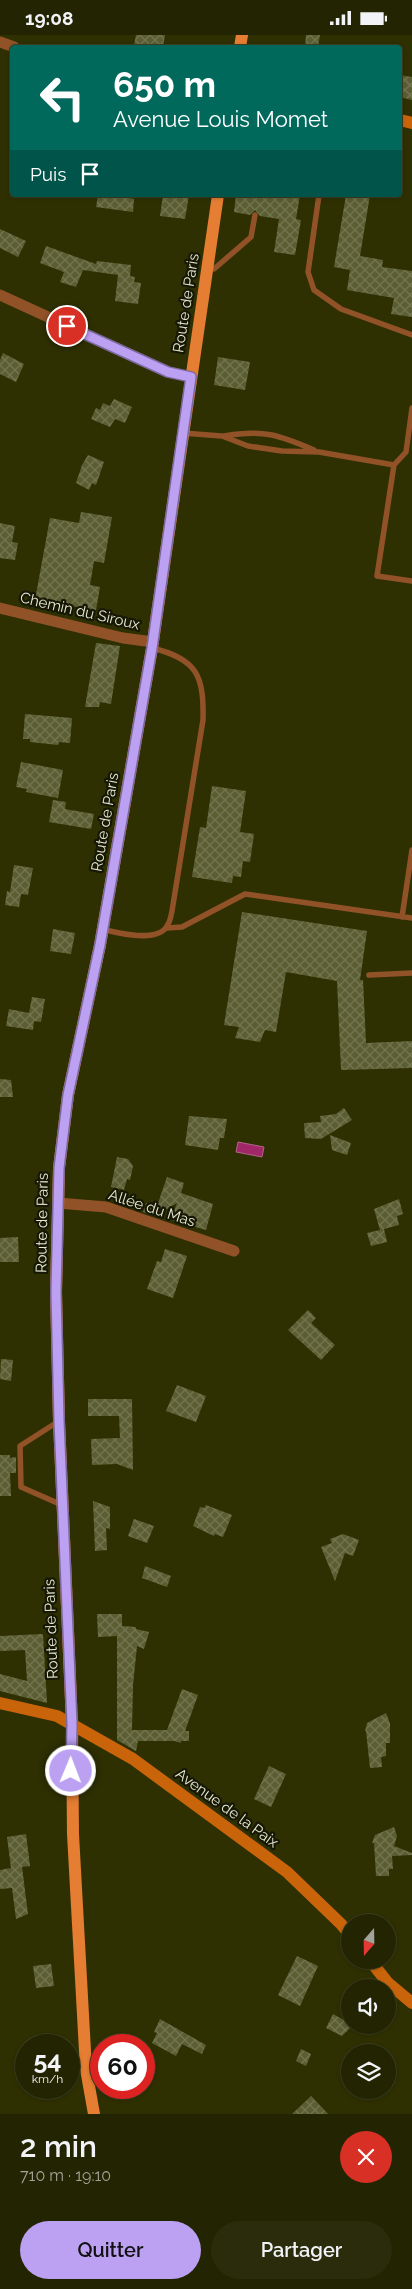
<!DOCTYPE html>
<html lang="fr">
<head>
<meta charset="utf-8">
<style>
  :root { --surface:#222402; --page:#2a2c0c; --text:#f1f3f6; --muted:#a2a499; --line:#3f4124; --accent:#bca0f2 }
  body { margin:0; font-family:Raleway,sans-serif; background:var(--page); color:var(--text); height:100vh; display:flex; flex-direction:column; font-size:19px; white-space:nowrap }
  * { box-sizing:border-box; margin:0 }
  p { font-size:16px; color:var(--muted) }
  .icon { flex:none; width:28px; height:28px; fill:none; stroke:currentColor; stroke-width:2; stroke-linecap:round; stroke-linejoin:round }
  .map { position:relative; height:2079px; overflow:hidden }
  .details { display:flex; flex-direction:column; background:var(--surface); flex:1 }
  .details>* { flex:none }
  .banner { position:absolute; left:10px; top:10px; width:392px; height:152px; border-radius:5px; box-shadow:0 1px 4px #0004,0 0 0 1px var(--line); background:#00695c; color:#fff; overflow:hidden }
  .needle { width:32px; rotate:200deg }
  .fabs { position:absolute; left:341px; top:1879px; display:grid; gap:10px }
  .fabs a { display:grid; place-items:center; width:55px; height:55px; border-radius:50%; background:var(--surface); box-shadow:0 1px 4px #0004,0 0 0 1px var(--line); font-size:25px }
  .speed { position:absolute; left:15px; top:1999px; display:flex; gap:10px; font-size:25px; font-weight:700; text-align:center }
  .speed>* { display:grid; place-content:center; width:65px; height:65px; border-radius:50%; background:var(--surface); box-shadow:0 1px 4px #0004,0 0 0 1px var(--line); line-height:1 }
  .speed small { font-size:12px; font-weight:400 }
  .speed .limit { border:8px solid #d22; background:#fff; color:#111 }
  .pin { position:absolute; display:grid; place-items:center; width:42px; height:42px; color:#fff; margin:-21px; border:2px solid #fff; border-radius:50%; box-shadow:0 1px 5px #0007 }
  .me { position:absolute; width:55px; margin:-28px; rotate:1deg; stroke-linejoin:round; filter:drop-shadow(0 0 4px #0008) }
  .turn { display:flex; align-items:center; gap:18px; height:105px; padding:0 20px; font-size:22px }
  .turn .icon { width:65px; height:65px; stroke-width:2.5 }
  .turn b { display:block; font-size:35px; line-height:42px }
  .then { display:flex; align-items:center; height:48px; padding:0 20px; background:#0003; gap:10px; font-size:19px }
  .round { display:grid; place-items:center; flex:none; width:52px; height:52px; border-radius:26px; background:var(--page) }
  .overview { display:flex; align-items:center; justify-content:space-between; height:85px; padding:0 20px }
  h1 { font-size:30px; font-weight:600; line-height:38px }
  .action { display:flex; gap:10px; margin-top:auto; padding:10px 20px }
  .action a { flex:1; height:58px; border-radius:30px; background:var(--accent); color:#111; font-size:20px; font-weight:600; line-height:58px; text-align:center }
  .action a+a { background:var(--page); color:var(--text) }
  .status { display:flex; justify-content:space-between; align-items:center; height:35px; padding:0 25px; background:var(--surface); direction:ltr }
  .status svg { height:14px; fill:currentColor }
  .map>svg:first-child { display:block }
  .water { fill:#a02869; stroke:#b56288 }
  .building { fill:url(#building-cross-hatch) }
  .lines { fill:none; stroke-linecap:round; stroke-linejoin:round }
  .lane { stroke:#925228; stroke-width:5.5 }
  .street { stroke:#925228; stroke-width:11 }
  .secondary { stroke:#ca640b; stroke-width:12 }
  .primary { stroke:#e57d32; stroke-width:12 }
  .route-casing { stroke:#7a689d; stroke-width:12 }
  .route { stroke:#bca0f2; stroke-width:9 }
  .labels { text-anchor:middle; stroke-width:4.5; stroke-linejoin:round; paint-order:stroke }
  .street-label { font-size:15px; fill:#e7ead1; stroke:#161705 }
</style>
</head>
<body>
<div class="status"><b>19:08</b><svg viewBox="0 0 49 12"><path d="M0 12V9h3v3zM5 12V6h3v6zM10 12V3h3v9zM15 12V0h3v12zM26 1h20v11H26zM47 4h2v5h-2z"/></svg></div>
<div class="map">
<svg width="412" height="2079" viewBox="0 0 412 2079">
  <defs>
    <pattern id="building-cross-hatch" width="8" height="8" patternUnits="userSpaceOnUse" patternTransform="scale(1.25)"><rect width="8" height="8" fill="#5b5e33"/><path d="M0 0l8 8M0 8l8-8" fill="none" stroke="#737550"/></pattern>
  </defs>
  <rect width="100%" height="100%" fill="#2e3002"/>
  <path class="water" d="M 238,1107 L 264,1112 L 262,1122 L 236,1117 Z"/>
  <path class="building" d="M 136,0 L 165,0 L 163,12 L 134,10 Z
    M 306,0 L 320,0 L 318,12 L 305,12 Z
    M 400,40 L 412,42 L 412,65 L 400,62 Z
    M 98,160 L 116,160 L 134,164 L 133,177 L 96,172 Z
    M 163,160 L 189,160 L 185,184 L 160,181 Z
    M 236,160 L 300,160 L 296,184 L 301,185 L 295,220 L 274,217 L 279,184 L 260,181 L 255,175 L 250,180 L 234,177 Z
    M 346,160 L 370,160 L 360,221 L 383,225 L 382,232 L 412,236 L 412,282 L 391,279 L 394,263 L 347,255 L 350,235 L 334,232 Z
    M 0,194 L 26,206 L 18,222 L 0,213 Z
    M 46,211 L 96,229 L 97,226 L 131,230 L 130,241 L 135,242 L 134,247 L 141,248 L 138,269 L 115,266 L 118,240 L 83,235 L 76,252 L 60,247 L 64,237 L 40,228 Z
    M 3,318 L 24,329 L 16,347 L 0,339 L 0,325 Z
    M 218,322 L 250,327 L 245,355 L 214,350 Z
    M 114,364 L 132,372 L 125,388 L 115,384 L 110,392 L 91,384 L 96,373 L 100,375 L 103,368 L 110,371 Z
    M 88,420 L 104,427 L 96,450 L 92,448 L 89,455 L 76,448 L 82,430 Z
    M 81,477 L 112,482 L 104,528 L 94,526 L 90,550 L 100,552 L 96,575 L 35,565 L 50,483 L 79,488 Z
    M 0,488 L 15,491 L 12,507 L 18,508 L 15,525 L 0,523 Z
    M 96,608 L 120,611 L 111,669 L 100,667 L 99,672 L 85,672 Z
    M 25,679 L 72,683 L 70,708 L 59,707 L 58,710 L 30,707 L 30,704 L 23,704 Z
    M 21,727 L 63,735 L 58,763 L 26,757 L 27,754 L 16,752 Z
    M 212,751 L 246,756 L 240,797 L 254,799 L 250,827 L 243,826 L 241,842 L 233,841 L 232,848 L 192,842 L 200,792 L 206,793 Z
    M 53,765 L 66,767 L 65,774 L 94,779 L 91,794 L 49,787 Z
    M 14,830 L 33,833 L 28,860 L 21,859 L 19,872 L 5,870 L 7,856 L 10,857 Z
    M 242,877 L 367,896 L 360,945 L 363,945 L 366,1008 L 412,1006 L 412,1033 L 341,1035 L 337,946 L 286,937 L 276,997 L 265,995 L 260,1007 L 235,1003 L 239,992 L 224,990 Z
    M 53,894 L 75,898 L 71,919 L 50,916 Z
    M 32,962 L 45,964 L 41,987 L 34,986 L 33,995 L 6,991 L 9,974 L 29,978 Z
    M 0,1044 L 11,1045 L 13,1062 L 0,1062 Z
    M 344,1073 L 352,1085 L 321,1104 L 305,1103 L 304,1088 L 321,1087 L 320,1081 L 336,1079 Z
    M 189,1081 L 227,1084 L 224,1103 L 220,1103 L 218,1115 L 185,1110 Z
    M 330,1100 L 351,1108 L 347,1120 L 332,1115 Z
    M 117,1122 L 128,1124 L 133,1131 L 130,1145 L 127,1144 L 124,1155 L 111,1152 Z
    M 167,1142 L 184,1148 L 181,1158 L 213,1169 L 206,1195 L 171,1185 L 177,1168 L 155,1181 L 143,1177 L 146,1168 L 157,1171 Z
    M 399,1164 L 403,1179 L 397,1181 L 399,1190 L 384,1194 L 387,1207 L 371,1211 L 367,1198 L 380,1195 L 374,1174 Z
    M 18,1202 L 19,1227 L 0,1227 L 0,1203 Z
    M 165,1214 L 187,1221 L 173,1263 L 147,1254 L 157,1226 L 161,1227 Z
    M 308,1275 L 316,1283 L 311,1288 L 335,1310 L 321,1325 L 288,1295 Z
    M 1,1324 L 13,1325 L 11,1346 L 0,1344 Z
    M 177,1350 L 206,1361 L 196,1387 L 166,1376 Z
    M 88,1364 L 132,1364 L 133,1435 L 117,1429 L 92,1430 L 91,1404 L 120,1403 L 119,1381 L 88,1381 Z
    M 0,1420 L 10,1420 L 10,1423 L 16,1422 L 16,1438 L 10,1438 L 11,1461 L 0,1461 Z
    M 93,1466 L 110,1472 L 110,1494 L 106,1493 L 107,1515 L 95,1516 Z
    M 206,1470 L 232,1480 L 223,1502 L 215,1499 L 214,1501 L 193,1491 L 200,1472 L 204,1473 Z
    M 134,1484 L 154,1491 L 147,1508 L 128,1501 Z
    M 343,1499 L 359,1505 L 353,1521 L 345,1518 L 335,1546 L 321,1512 L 332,1508 L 330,1504 Z
    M 145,1531 L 171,1541 L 167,1552 L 142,1543 Z
    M 97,1579 L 122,1579 L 122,1591 L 136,1592 L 136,1594 L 149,1597 L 144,1614 L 137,1611 L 133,1650 L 132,1695 L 167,1695 L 182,1654 L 198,1660 L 185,1696 L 189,1696 L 189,1706 L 181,1706 L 181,1708 L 175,1706 L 138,1706 L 136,1716 L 117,1705 L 117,1601 L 98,1602 Z
    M 43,1599 L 47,1668 L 0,1656 L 0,1639 L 27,1646 L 25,1615 L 0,1616 L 0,1601 Z
    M 386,1678 L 390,1688 L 390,1708 L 386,1708 L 386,1721 L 381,1722 L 382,1732 L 370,1733 L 366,1696 L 365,1696 L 367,1688 Z
    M 269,1731 L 286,1739 L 271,1772 L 254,1764 Z
    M 394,1792 L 397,1801 L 394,1811 L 412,1818 L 412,1820 L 392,1821 L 393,1834 L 389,1834 L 389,1841 L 376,1841 L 374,1808 L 372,1808 L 375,1800 Z
    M 26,1799 L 30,1831 L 22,1832 L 28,1879 L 16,1884 L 12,1853 L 0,1854 L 0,1835 L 11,1833 L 7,1802 Z
    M 297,1921 L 318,1931 L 300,1971 L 278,1960 Z
    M 51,1929 L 54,1951 L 36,1953 L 33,1931 Z
    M 333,1979 L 353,1990 L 342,2001 L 326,1993 Z
    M 160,1984 L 206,2010 L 202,2019 L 182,2009 L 176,2021 L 152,2008 L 157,1998 L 154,1997 Z
    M 301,2014 L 311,2019 L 306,2031 L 296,2026 Z
    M 311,2061 L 328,2079 L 292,2079 Z"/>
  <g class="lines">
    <path class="lane" d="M 319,160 L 308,237 L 314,255 L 341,274 L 412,300
      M 208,233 L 214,234 L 251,202 L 255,180
      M 182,398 L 222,401 L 248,411 L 282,416 L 319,417 L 394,430 L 406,417 L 412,373
      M 224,401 C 263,394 279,400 314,415
      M 394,430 L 377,541 L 412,546
      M 402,882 L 412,815
      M 167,893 L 182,892 L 245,859 L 412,883
      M 102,894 C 117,898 158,908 167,891 C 170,887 171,881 172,876 L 203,685 C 204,640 197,624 152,613
      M 369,940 L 412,938
      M 59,1386 L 20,1411 L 21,1452 L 62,1470"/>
    <path class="street" d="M 0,7 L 14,12
      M 0,260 L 168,337 L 191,342
      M 0,573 L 123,603 L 153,607
      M 58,1168 L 106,1172 L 234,1216"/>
    <path class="secondary" d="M 400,85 L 412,88
      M 0,1668 L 57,1681 L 133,1724 L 287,1837 L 341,1889 L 350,1900
      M 370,1925 L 387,1947 L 412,1968"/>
    <path class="primary" d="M 240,12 L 242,0
      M 94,2079 L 86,2034 L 73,1799 L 72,1689 L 59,1386 L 56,1257 L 59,1133 L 68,1060 L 100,910 L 152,613 L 218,160"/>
  </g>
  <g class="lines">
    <g class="route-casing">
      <path id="route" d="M 67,291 L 168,337 L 191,342 L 152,613 L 100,910 L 68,1060 L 59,1133 L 56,1257 L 59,1386 L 72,1689 L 71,1736"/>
    </g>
    <use href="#route" class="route"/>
  </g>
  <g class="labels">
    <g class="street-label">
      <text transform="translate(186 268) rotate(-81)" y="5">Route de Paris</text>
      <text transform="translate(80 576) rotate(13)" y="5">Chemin du Siroux</text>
      <text transform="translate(105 787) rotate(-80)" y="5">Route de Paris</text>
      <text transform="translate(152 1173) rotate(18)" y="5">Allée du Mas</text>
      <text transform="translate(42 1188) rotate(-89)" y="5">Route de Paris</text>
      <text transform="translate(51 1594) rotate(-92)" y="5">Route de Paris</text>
      <text transform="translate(227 1773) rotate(36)" y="5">Avenue de la Paix</text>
    </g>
  </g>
</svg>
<div class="fabs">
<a><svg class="needle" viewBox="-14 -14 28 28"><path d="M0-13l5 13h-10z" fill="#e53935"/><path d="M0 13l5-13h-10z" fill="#a2a499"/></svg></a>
<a><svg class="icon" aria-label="sound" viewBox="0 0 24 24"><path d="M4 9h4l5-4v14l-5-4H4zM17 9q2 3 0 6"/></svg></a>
<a><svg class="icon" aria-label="layers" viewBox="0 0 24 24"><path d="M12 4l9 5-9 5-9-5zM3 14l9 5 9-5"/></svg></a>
</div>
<div class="speed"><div>54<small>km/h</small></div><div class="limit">60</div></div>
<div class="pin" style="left:67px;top:291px;background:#d93025"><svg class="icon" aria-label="arrive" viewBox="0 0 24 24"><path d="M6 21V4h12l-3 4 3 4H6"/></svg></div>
<svg class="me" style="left:71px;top:1736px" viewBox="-20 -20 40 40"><circle r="17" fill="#bca0f2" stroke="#fff" stroke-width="3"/><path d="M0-11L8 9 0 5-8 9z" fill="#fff"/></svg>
<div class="banner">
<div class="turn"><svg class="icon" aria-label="left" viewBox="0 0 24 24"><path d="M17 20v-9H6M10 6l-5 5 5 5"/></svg><div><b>650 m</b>Avenue Louis Momet</div></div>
<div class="then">Puis<svg class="icon" aria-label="arrive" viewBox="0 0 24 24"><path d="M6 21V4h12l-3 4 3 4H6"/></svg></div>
</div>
</div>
<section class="details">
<div class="overview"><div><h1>2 min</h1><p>710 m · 19:10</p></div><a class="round" style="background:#d93025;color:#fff"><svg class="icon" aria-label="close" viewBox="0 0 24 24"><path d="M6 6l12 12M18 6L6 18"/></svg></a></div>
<div class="action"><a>Quitter</a><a>Partager</a></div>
</section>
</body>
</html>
